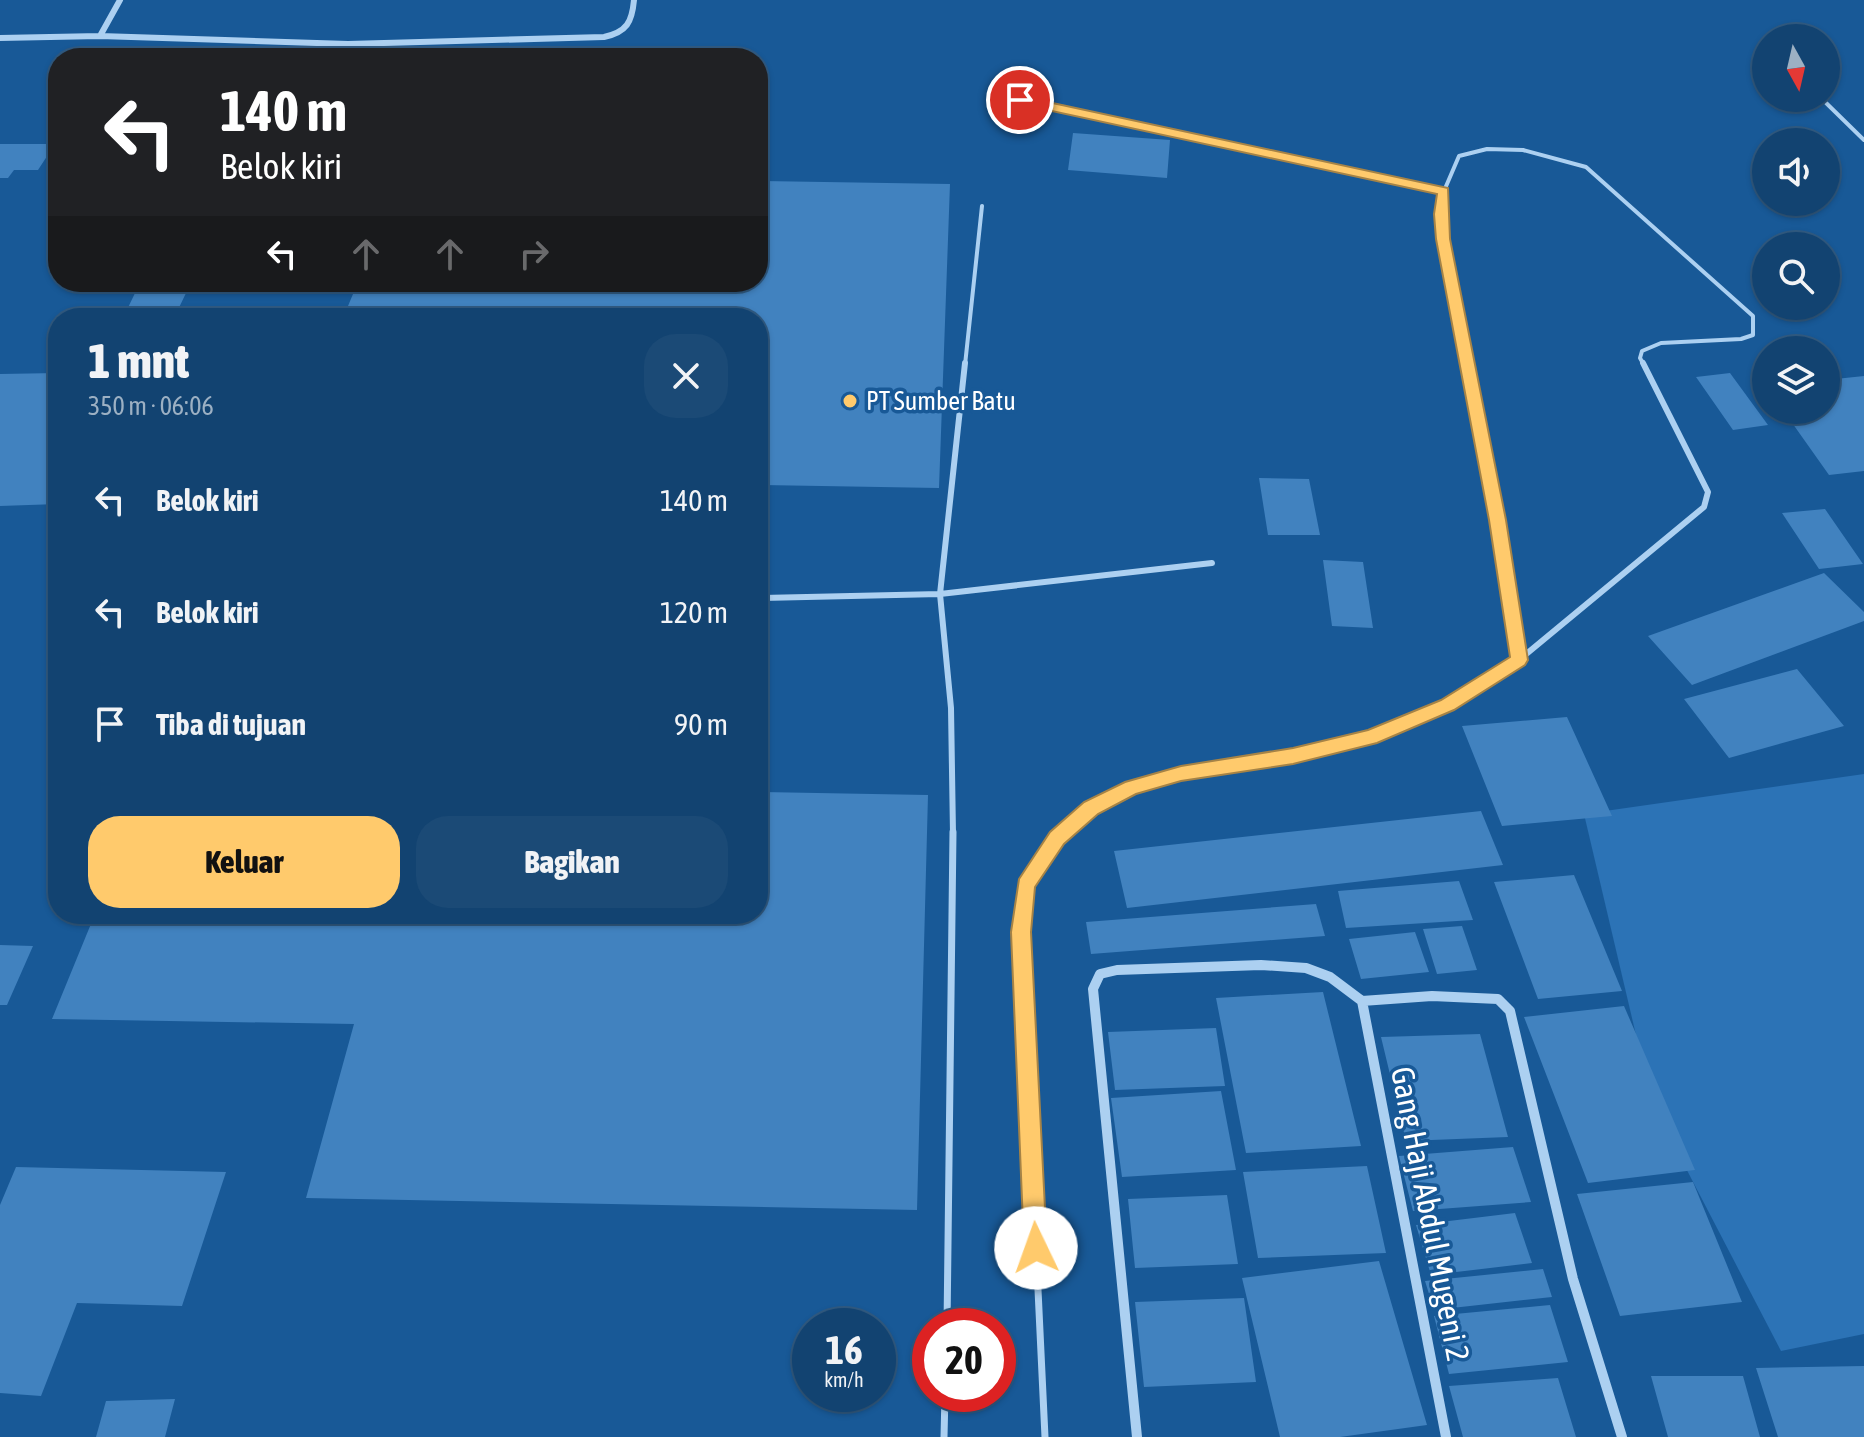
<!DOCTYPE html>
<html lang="id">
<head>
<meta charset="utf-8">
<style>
  :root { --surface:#124371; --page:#1b4a76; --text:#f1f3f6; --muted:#9cb0c3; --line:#315c84; --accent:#ffca6c }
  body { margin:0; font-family:"Asap Condensed",sans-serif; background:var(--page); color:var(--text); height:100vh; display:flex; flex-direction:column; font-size:30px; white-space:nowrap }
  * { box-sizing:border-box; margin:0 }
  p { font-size:26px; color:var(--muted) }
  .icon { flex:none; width:44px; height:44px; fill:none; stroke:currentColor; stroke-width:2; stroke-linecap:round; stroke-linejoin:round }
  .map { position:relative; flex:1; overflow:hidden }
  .side { position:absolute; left:48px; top:308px; width:720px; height:616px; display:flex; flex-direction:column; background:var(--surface); border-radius:32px; box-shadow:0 2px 6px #0004,0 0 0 2px var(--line) }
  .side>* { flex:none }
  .hud { position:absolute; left:48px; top:48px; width:720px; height:244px; border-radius:32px; box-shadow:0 2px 6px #0004,0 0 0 2px var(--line); background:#202124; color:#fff; overflow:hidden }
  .needle { width:52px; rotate:172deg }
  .tools { position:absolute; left:1752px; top:24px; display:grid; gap:16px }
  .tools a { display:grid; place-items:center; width:88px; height:88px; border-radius:50%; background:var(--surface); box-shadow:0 2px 6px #0004,0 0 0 2px var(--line); font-size:40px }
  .speed { position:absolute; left:792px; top:1308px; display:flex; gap:16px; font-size:40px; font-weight:700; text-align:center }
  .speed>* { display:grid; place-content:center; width:104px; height:104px; border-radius:50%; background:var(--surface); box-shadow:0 2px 6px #0004,0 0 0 2px var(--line); line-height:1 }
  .speed small { font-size:20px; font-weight:400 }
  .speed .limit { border:12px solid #d22; background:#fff; color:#111 }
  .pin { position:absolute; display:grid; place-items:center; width:68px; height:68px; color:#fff; margin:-34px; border:4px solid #fff; border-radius:50%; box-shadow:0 2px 8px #0007 }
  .me { position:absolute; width:88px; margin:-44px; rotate:357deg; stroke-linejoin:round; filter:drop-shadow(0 0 6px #0008) }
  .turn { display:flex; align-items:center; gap:28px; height:168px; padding:0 40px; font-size:36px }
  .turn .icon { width:104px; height:104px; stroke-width:2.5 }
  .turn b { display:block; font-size:56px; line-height:68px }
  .lanes { display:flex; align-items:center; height:76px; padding:0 40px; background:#0003; justify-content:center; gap:40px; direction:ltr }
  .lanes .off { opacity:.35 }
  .round { display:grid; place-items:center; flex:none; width:84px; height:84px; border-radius:32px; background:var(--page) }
  .head { display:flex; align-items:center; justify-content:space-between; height:136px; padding:0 40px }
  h1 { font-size:48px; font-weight:800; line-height:60px }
  .action { display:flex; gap:16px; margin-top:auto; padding:16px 40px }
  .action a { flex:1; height:92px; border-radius:32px; background:var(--accent); color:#111; font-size:32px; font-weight:800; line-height:92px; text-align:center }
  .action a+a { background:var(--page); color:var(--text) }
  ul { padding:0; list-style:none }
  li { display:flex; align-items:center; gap:24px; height:112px; padding:0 40px }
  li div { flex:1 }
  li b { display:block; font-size:30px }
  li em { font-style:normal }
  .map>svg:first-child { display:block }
  .green { fill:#2c73b6 }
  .building { fill:#4182bf }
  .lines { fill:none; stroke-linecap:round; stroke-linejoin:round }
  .lane-far2 { stroke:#acd0f1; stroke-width:4 }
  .lane-far1 { stroke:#acd0f1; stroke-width:6 }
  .lane { stroke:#acd0f1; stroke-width:7 }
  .street-far1 { stroke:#acd0f1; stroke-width:6 }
  .street { stroke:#acd0f1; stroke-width:10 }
  .route { fill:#ffca6c; stroke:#a68346; stroke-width:2 }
  .poi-dot { fill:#ffca6c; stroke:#185997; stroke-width:3 }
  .labels { text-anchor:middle; stroke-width:7; stroke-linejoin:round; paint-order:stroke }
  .poi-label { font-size:26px; fill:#fff; stroke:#185997; text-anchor:start }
  .near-street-label { font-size:32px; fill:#fff; stroke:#185997 }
</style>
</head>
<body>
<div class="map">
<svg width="1864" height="1437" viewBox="0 0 1864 1437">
  <rect width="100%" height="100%" fill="#185997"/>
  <path class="green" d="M 1864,774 L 1864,1334 L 1781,1351 L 1652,1103 L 1584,814 Z"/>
  <path class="building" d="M 1073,133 L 1170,140 L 1167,178 L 1068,170 Z
    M 0,144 L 55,144 L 38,170 L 14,170 L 8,178 L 0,178 Z
    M 758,181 L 950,184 L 939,488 L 758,485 L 758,318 L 343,318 L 358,282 L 758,282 Z
    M 136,291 L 187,291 L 174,318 L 123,318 Z
    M 58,373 L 58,504 L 0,506 L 0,374 Z
    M 1730,373 L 1768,425 L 1733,430 L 1696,377 Z
    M 1864,376 L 1864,471 L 1829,475 L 1783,410 L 1826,410 L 1826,380 Z
    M 1259,478 L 1309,479 L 1320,535 L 1268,535 Z
    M 1825,509 L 1863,564 L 1819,569 L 1782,513 Z
    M 1323,560 L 1363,562 L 1373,628 L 1332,626 Z
    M 1824,573 L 1864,612 L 1864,621 L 1692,685 L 1648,636 Z
    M 1797,669 L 1844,726 L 1729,758 L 1684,699 Z
    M 1567,717 L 1612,816 L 1502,826 L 1462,726 Z
    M 758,792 L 928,795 L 917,1210 L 306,1198 L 354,1024 L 52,1019 L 95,914 L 758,914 Z
    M 1481,811 L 1503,865 L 1127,908 L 1114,851 Z
    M 1574,875 L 1622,991 L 1538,999 L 1494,882 Z
    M 1459,881 L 1473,920 L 1346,928 L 1338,891 Z
    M 1316,904 L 1325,936 L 1091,954 L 1086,922 Z
    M 1462,926 L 1477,970 L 1437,974 L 1423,929 Z
    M 1415,932 L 1429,972 L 1361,979 L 1349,939 Z
    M 0,945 L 33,946 L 7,1005 L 0,1005 Z
    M 1323,992 L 1361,1146 L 1246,1153 L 1216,998 Z
    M 1624,1006 L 1695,1170 L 1588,1183 L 1524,1017 Z
    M 1216,1028 L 1225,1086 L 1115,1090 L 1108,1032 Z
    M 1480,1034 L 1508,1137 L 1406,1141 L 1381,1037 Z
    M 1221,1091 L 1236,1170 L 1122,1177 L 1111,1098 Z
    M 1513,1147 L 1531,1202 L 1413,1211 L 1399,1156 Z
    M 1367,1166 L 1386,1253 L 1258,1258 L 1243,1172 Z
    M 16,1167 L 226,1172 L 182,1306 L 77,1303 L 41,1396 L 0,1393 L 0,1205 Z
    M 1693,1182 L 1742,1302 L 1620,1316 L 1577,1194 Z
    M 1227,1195 L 1238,1264 L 1135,1268 L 1128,1199 Z
    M 1515,1213 L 1532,1263 L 1431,1275 L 1416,1225 Z
    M 1379,1261 L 1427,1425 L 1340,1437 L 1280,1437 L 1242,1278 Z
    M 1543,1269 L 1552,1297 L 1434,1310 L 1425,1281 Z
    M 1244,1298 L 1256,1382 L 1144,1387 L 1135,1302 Z
    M 1550,1305 L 1568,1362 L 1449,1374 L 1434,1316 Z
    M 1864,1366 L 1864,1437 L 1778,1437 L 1756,1368 Z
    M 1651,1376 L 1743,1376 L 1760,1437 L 1668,1437 Z
    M 1558,1378 L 1576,1437 L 1463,1437 L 1449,1386 Z
    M 175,1399 L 165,1437 L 96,1437 L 106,1401 Z"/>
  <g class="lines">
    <path class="lane-far2" d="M 1821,98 L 1864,140
      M 1020,100 L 1444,191
      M 965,365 L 982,206
      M 1469,365 L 1440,214 L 1444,191 L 1459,156 L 1487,149 L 1523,150 L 1586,167 L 1753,316 L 1753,335 L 1741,339 L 1661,343 L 1642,351 L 1640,358 L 1644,365"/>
    <path class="lane-far1" d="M 1468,363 L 1498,520 L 1519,660
      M 758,598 L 940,594 L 1212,563
      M 1519,660 L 1704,507 L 1708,492 L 1643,363
      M 953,834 L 951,708 L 940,594 L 965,363
      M 1061,834 L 1091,808 L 1132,787 L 1181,774 L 1293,756 L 1370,737 L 1447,705 L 1519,660"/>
    <path class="lane" d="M 947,1326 L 953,832
      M 944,1437 L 945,1394
      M 1045,1437 L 1021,932 L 1026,885 L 1064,832"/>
    <path class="street-far1" d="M 100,36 L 120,0
      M 0,38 L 100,36 L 348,44 L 604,37 C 627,32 632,22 634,0"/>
    <path class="street" d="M 1362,1001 L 1446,1437
      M 1137,1437 L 1093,989 L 1100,974 L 1117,970 L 1261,965 L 1306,968 L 1330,977 L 1362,1001 L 1432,996 L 1498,999 L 1510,1011 L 1573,1279 L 1622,1437"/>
  </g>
  <path class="route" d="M 1020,96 L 1448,188 L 1450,239 L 1506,520 L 1528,660 L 1525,665 L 1454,710 L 1377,743 L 1293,764 L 1181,781 L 1136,794 L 1098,814 L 1064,844 L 1035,887 L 1031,932 L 1047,1248 L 1044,1256 L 1036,1259 L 1028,1256 L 1024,1248 L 1011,932 L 1019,879 L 1050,832 L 1084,802 L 1125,782 L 1181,766 L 1293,748 L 1368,730 L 1441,700 L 1510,657 L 1489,520 L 1436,239 L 1434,214 L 1437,194 L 1015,103 L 1015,98 Z"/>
  <circle class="poi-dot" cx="850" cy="401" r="8"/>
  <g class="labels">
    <g class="poi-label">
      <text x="866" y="410">PT Sumber Batu</text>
    </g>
    <g class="near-street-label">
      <text transform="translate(1430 1214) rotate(79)" y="11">Gang Haji Abdul Mugeni 2</text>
    </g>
  </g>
</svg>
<div class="tools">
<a><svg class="needle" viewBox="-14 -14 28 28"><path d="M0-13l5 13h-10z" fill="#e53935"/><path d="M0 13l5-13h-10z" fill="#9cb0c3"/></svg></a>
<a><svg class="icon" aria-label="sound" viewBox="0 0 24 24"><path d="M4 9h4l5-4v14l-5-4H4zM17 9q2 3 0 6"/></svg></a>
<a><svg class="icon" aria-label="search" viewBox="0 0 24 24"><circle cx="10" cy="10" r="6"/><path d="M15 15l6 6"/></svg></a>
<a><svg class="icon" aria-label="layers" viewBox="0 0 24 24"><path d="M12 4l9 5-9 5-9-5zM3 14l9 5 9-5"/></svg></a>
</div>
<div class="speed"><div>16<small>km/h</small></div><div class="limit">20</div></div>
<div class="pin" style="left:1020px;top:100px;background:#d93025"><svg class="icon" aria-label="arrive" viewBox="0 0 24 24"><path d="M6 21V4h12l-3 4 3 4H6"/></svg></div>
<svg class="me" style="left:1036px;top:1248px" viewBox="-20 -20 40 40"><circle r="19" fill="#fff"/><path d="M0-13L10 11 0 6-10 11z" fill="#ffca6c"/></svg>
<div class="hud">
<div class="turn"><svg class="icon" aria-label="left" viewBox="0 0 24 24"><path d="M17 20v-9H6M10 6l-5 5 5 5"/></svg><div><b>140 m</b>Belok kiri</div></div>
<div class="lanes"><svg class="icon" aria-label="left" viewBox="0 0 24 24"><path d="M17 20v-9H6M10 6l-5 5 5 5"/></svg><svg class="icon off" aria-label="ahead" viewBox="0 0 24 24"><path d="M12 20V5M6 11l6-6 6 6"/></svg><svg class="icon off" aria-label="ahead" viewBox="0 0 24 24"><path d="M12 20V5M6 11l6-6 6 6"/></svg><svg class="icon off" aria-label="right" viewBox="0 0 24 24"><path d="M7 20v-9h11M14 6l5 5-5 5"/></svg></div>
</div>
<section class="side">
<div class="head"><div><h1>1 mnt</h1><p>350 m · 06:06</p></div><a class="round"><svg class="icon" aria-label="close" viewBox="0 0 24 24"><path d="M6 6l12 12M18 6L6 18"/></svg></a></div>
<ul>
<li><svg class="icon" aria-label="left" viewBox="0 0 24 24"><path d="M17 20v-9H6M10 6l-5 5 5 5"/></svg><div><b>Belok kiri</b></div><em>140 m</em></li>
<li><svg class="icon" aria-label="left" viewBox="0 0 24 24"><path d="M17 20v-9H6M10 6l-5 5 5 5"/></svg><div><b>Belok kiri</b></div><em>120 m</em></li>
<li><svg class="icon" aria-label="arrive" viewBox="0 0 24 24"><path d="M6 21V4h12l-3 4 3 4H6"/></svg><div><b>Tiba di tujuan</b></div><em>90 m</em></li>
</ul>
<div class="action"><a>Keluar</a><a>Bagikan</a></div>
</section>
</div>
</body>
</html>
